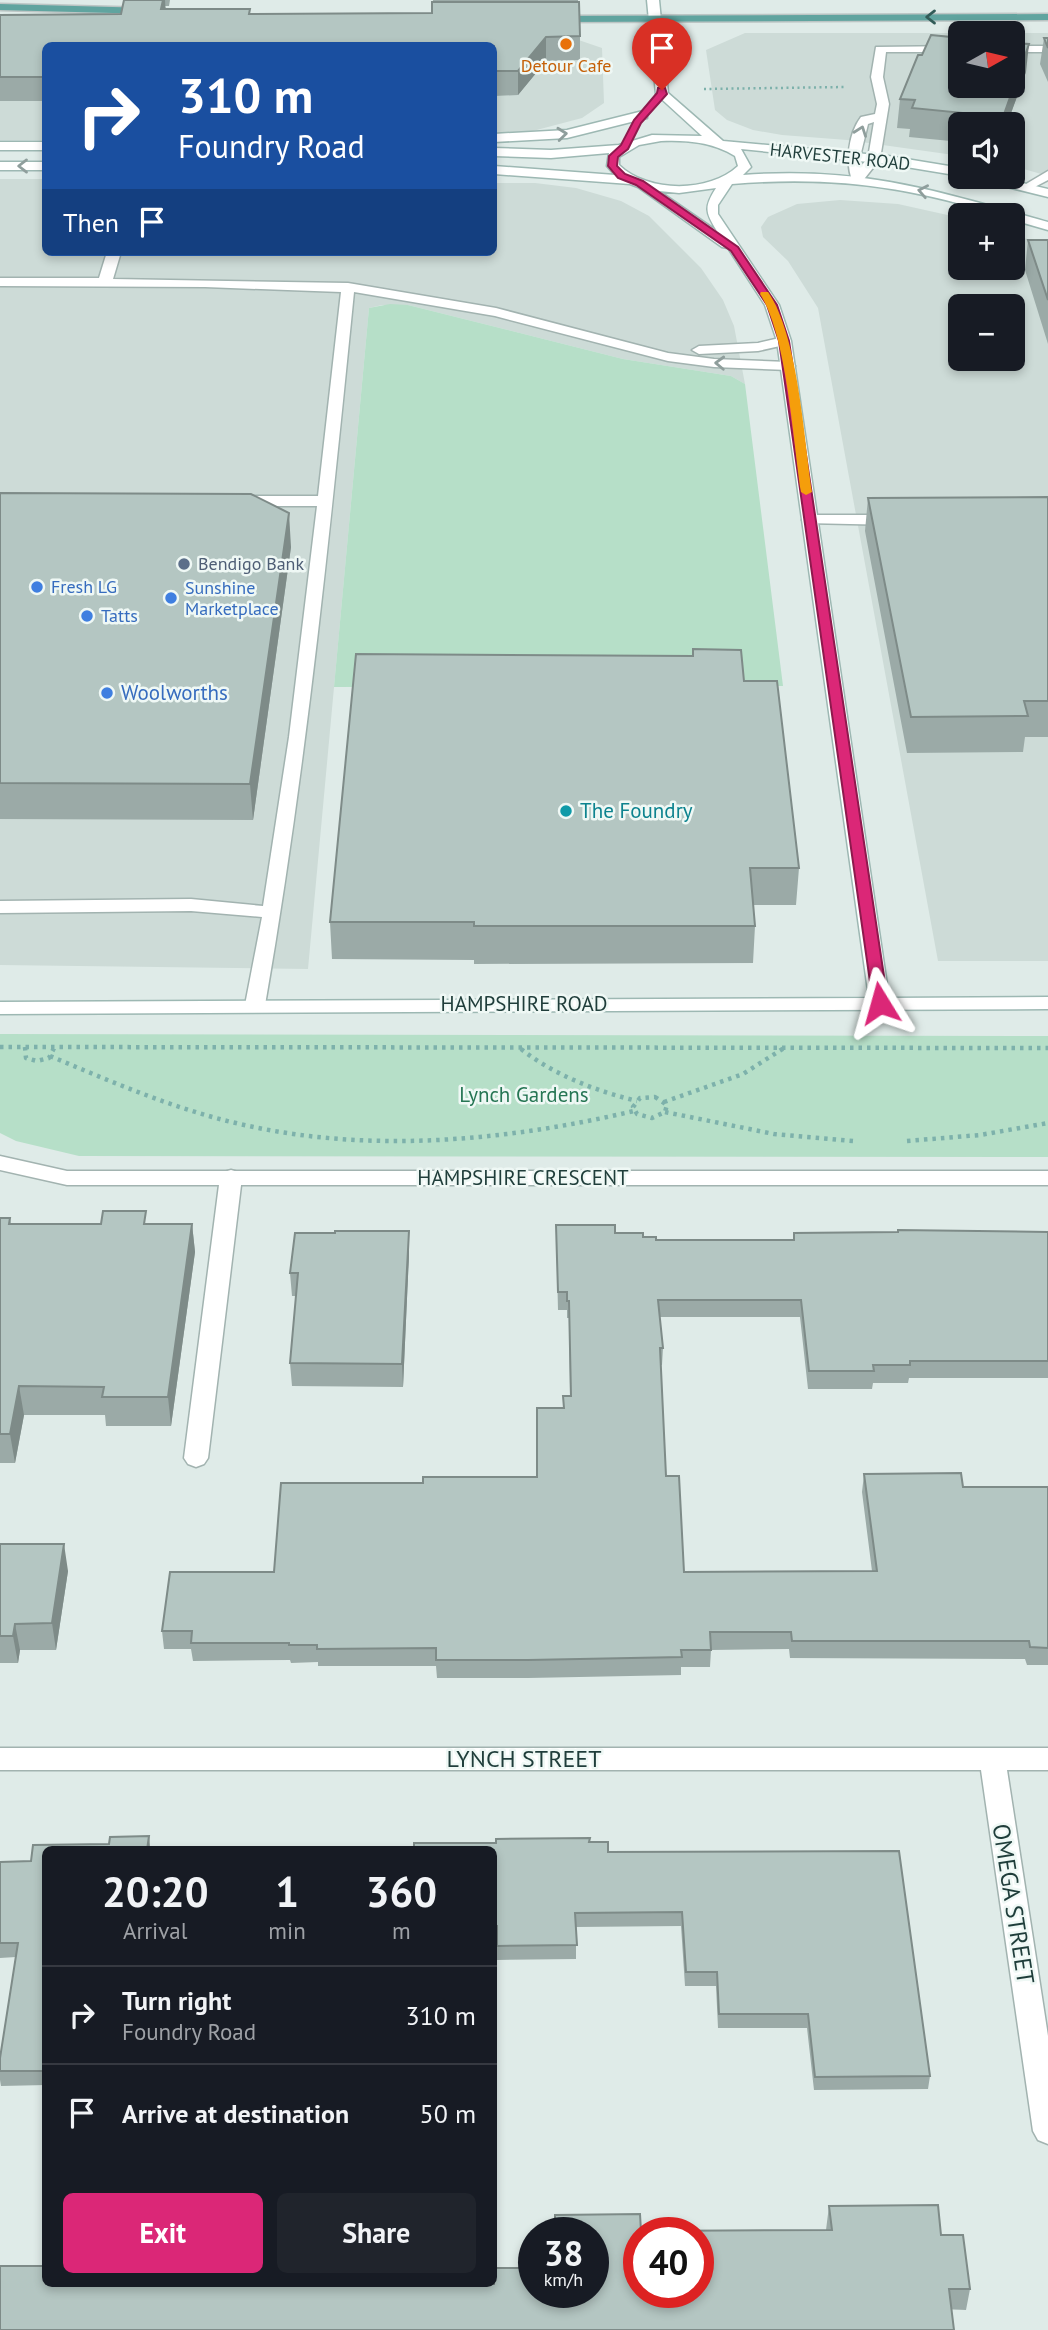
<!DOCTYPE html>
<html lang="en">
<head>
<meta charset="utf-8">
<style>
  :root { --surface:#171b24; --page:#20242c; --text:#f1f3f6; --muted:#9ea1a6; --line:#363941; --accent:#db2777 }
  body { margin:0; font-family:"PT Sans",sans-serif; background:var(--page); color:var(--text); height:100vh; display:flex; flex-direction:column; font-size:26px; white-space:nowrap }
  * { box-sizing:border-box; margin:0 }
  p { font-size:23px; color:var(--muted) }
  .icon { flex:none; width:38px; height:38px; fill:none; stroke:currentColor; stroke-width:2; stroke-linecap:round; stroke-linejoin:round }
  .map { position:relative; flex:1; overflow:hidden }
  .sheet { position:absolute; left:42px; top:1846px; width:455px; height:441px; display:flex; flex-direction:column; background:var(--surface); border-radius:10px; box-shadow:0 4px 10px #0003 }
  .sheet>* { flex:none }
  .guide { position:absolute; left:42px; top:42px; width:455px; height:214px; border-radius:10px; box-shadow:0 4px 10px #0003; background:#1a4fa0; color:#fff; overflow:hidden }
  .needle { width:46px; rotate:82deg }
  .buttons { position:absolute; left:948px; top:21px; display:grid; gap:14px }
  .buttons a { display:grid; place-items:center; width:77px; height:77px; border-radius:10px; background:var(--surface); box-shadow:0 4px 10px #0003; font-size:35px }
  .speed { position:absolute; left:518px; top:2217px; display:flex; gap:14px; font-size:35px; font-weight:700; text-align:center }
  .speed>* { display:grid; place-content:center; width:91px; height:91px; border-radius:50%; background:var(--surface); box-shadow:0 4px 10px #0003; line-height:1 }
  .speed small { font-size:18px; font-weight:400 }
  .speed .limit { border:10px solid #d22; background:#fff; color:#111 }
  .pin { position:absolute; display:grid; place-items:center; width:60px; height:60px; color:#fff; margin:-72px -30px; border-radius:50% 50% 50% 0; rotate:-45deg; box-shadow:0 0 7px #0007 }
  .pin .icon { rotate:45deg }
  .me { position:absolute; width:77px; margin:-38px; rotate:352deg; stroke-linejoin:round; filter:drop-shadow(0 0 5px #0008) }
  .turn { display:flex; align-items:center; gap:24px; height:147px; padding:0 21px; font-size:32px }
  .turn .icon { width:91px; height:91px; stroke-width:2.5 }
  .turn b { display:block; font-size:49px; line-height:60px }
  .then { display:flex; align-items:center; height:66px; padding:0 21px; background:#0003; gap:14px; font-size:26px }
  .eta { display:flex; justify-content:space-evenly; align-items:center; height:119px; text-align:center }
  .eta b { font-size:42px; font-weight:700; line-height:49px }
  .button { display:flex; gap:14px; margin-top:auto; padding:14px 21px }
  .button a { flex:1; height:80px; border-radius:10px; background:var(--accent); color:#fff; font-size:28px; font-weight:700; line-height:80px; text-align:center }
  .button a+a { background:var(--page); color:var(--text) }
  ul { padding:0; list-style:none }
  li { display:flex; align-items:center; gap:21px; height:98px; padding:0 21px; border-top:2px solid var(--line) }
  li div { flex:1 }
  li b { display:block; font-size:26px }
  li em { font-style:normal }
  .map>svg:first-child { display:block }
  .built { fill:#cddbd7; fill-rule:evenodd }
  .green { fill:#b6dfc8 }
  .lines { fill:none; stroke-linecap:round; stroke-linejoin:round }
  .lane-casing { stroke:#a2b3b0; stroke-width:3 }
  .street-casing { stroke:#a2b3b0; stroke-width:3 }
  .secondary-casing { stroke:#9db8b3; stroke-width:3 }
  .primary-casing { stroke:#bcc5c4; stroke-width:3 }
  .path-far1 { stroke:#7db1ab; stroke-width:2.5; stroke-dasharray:2 3.5; stroke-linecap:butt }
  .path { stroke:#7db1ab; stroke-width:4.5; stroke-dasharray:3.5 5; stroke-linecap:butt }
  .lane { fill:#fff; fill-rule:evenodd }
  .street { fill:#fff; fill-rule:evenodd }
  .secondary { fill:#fff; fill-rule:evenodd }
  .primary { fill:#60a49f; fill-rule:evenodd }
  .wall { fill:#9baaa7 }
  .shaded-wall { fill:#7e8b88 }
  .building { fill:#b4c6c2; stroke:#7e8b88; stroke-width:2; fill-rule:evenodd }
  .oneway { stroke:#325c58 }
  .oneway2 { stroke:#8f9e9c }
  .route { fill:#db2777; stroke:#8e194d; stroke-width:2 }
  .slow { fill:#f59e0b }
  .food-dot { fill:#e8710a; stroke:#eff8f5; stroke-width:2.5 }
  .service-dot { fill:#5c6f8a; stroke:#eff8f5; stroke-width:2.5 }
  .shop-dot { fill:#3f7fe0; stroke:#eff8f5; stroke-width:2.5 }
  .culture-dot { fill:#0f9aa8; stroke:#eff8f5; stroke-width:2.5 }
  .labels { text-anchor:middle; stroke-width:5; stroke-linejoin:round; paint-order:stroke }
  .far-food-label { font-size:18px; fill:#c56008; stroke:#eff8f5 }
  .far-street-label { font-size:18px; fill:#1f3d3a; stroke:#eff8f5 }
  .far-service-label { font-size:18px; fill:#4e5e75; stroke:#eff8f5; text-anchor:start }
  .far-shop-label { font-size:18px; fill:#366cbe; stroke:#eff8f5; text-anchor:start }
  .shop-label { font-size:21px; fill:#366cbe; stroke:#eff8f5; text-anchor:start }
  .culture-label { font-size:21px; fill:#0d838f; stroke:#eff8f5; text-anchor:start }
  .street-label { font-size:21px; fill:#1f3d3a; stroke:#eff8f5 }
  .park-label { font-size:21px; fill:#267654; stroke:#eff8f5 }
  .near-street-label { font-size:24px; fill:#1f3d3a; stroke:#eff8f5 }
</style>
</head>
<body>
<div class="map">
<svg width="1048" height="2330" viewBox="0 0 1048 2330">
  <rect width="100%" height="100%" fill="#dfebe8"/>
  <path class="built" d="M 0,22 L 561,34 L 602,48 L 604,103 L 582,118 L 529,132 L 494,133 L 494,46 L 46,46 L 45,140 L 0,140 Z
    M 745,33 L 1048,33 L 1048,176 L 1013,166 L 1013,124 L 961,124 L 961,156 L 847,140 L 782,135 L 753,130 L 727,120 L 715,110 L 706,50 ZM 961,33 L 1013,33 L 1013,86 L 961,86 Z
    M 0,179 L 45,179 L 46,252 L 494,252 L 494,183 L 535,183 L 576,188 L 621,201 L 649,216 L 701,268 L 723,300 L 734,326 L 745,384 L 731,376 L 623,359 L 408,305 L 382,305 L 369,308 L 308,969 L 0,965 Z
    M 840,200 L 898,204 L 961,218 L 961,268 L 1013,268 L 1013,235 L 1048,245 L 1048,961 L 938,961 L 818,308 L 788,261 L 763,237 L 761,227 L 768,217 L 797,204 ZM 961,306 L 1013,306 L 1013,359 L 961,359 Z"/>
  <path class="green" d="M 390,304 L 408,305 L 623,359 L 731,376 L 745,384 L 783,686 L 334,687 L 369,308 Z
    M 0,1034 L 1048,1036 L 1048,1157 L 79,1156 L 16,1141 L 0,1133 Z"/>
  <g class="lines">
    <g class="lane-casing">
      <path id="lane" d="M 961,46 L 961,52 L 886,52 L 883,77 L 889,104 L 880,159 L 861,183 L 853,183 C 845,164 848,134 861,117 L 875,114 L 877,104 L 871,77 L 876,47 ZM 874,122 L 868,158 L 861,166 L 860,157 L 868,124 Z
        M 1013,46 L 1048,46 L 1048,52 L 1013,52 Z
        M 1048,171 L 1048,180 L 1027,191 L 1021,187 Z
        M 107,252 L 121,252 L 113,279 L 348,283 L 496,308 L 668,353 L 714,359 L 788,362 L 795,366 L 788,370 L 714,367 L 668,361 L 495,316 L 354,292 C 330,531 306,770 265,1005 L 262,1009 L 248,1009 L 245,1005 L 262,917 L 191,911 L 0,913 L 0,901 L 191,899 L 263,906 L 289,737 L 317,506 L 237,506 L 229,501 L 237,496 L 318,496 L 341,292 L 205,287 L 0,286 L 0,278 L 99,278 Z
        M 784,337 L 789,338 L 789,344 L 758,351 L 699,354 L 692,350 L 699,346 L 758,343 Z
        M 810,515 L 895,515 L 903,520 L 895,525 L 805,523 L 802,520 Z
        M 231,1170 L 238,1172 L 242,1177 L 208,1458 L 204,1464 L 196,1467 L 188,1464 L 184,1458 L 220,1177 L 224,1172 Z"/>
    </g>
    <g class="street-casing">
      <path id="street" d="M 0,1156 L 67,1171 L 1048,1171 L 1048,1185 L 67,1185 L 0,1170 Z
        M 0,1748 L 1048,1748 L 1048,1770 L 1007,1770 L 1048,2036 L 1048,2144 L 1038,2140 L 1033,2131 L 981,1770 L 0,1770 Z"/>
    </g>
    <g class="secondary-casing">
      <path id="secondary" d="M 647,0 L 659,0 L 668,93 L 723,141 L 888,156 L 961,168 L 961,176 L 888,164 L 741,149 L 751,167 L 743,175 C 860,166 938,191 1048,222 L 1048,230 L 1013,220 L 1013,215 L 999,215 C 904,186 831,176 732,184 L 718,205 L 718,214 L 779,305 L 791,341 L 889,998 L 1048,997 L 1048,1009 L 0,1014 L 0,1002 L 869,998 L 777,341 L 765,305 L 728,248 L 722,247 L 638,187 L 630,184 L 494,174 L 494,166 L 615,175 L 607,166 L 609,153 L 551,158 L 494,156 L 494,148 L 551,150 L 619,145 L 652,135 L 702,136 L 656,94 ZM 661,141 C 687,140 712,142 735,156 L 738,166 C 709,193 648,193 619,165 L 619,157 L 639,145 ZM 716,188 C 704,207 705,212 717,231 L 659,191 L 679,193 Z
        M 643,111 L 647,112 L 647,118 L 567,138 L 494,142 L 494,134 L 567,130 Z
        M 0,142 L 46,142 L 46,150 L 0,150 Z
        M 0,162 L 46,162 L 46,170 L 0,170 Z
        M 977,177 L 997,177 L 1048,189 L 1048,197 L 979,180 Z"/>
    </g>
    <g class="primary-casing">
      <path id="primary" d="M 0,4 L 150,8 L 156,11 L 150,14 L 0,10 Z
        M 1048,14 L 1048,20 L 553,22 L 547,19 L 553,16 Z"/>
    </g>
    <path class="path-far1" d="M 704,89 L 846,87"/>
    <path class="path" d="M 0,1047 L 1048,1048
      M 25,1047 L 26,1058 L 37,1061 L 49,1058 L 54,1048
      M 521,1049 C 554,1075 596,1091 637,1101
      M 50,1056 C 112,1082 174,1109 240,1124 C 369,1154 506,1141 634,1111
      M 655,1097 L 667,1105 L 665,1112 L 652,1118 L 637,1114 L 633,1107 L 640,1098 Z
      M 664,1102 L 743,1074 L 784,1048
      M 665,1112 L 774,1134 L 853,1141
      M 907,1141 L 980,1135 L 1048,1123"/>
    <use href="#lane" class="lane"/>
    <use href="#street" class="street"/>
    <use href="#secondary" class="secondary"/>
    <use href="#primary" class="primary"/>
  </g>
  <path class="wall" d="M 124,0 L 170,0 L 169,6 L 165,6 L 166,9 L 251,14 L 432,13 L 433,0 L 578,0 L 580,36 L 580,60 L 546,61 L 518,95 L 494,96 L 494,46 L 46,46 L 46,101 L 0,101 L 0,15 L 121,14 Z
    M 1044,38 L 1048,38 L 1048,82 L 1040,64 Z
    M 1026,72 L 1007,124 L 961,124 L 961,142 L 909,137 L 910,129 L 897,128 L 900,99 Z
    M 1028,240 L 1048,240 L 1048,344 L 1025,270 Z
    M 0,493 L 291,547 L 253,820 L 0,819 Z
    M 1048,497 L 1048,737 L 1025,737 L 1023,752 L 907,753 L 865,531 L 868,498 Z
    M 744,681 L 799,868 L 796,905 L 753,905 L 755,926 L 753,963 L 474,964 L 474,960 L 332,959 L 330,922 Z
    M 0,1218 L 10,1218 L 11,1224 L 192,1224 L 195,1252 L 171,1426 L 106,1426 L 105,1415 L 24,1415 L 15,1463 L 0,1463 Z
    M 556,1225 L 615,1233 L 656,1240 L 793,1240 L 794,1233 L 1048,1232 L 1048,1378 L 909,1378 L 908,1383 L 873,1383 L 872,1389 L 808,1389 L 800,1317 L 660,1317 L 663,1348 L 662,1365 L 661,1365 L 666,1476 L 684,1572 L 872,1571 L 862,1492 L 864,1474 L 963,1487 L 1048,1487 L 1048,1665 L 1027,1665 L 1025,1659 L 790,1658 L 789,1649 L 711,1650 L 710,1667 L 681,1667 L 681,1675 L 528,1678 L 437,1678 L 436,1666 L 318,1666 L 318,1662 L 291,1663 L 290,1660 L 193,1661 L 191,1649 L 164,1649 L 162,1631 L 274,1572 L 423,1483 L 537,1477 L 563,1408 L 563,1396 L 570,1396 L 569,1318 L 567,1318 L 567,1310 L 558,1310 Z
    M 335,1233 L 409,1254 L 403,1387 L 292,1386 L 290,1363 L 296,1296 L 292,1296 L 290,1273 Z
    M 0,1544 L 68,1571 L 56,1650 L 20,1650 L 18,1663 L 0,1663 Z
    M 149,1836 L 150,1850 L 46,1850 L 46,2085 L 1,2086 L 0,2080 L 0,2058 L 16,1957 L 0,1958 L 0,1862 L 31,1861 L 33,1845 L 109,1844 L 110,1837 Z
    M 590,1842 L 608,1852 L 930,2076 L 928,2089 L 814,2090 L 807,2028 L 718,2028 L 716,1986 L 685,1986 L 681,1926 L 576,1927 L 576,1959 L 497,1960 L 497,1940 L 494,1940 L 494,1850 L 496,1843 Z
    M 829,2206 L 941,2235 L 970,2289 L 966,2310 L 534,2292 L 593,2233 L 555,2233 L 555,2215 L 641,2231 L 826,2230 Z"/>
  <path class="shaded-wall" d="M 163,0 L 165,0 L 166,18 L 161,9 Z
    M 546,37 L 546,61 L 518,95 L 518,71 Z
    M 1029,44 L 1026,72 L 1007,124 L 1002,124 L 1003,117 Z
    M 289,513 L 291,547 L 253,820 L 250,784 Z
    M 192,1224 L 195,1252 L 171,1426 L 168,1397 Z
    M 409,1231 L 409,1254 L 403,1387 L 402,1364 Z
    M 19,1386 L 24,1415 L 15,1463 L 10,1434 Z
    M 64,1544 L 68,1571 L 56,1650 L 52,1623 Z
    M 15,1624 L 20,1650 L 18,1663 L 13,1636 Z
    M 149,1836 L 150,1850 L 147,1850 Z"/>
  <path class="building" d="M 124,0 L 163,0 L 161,9 L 250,9 L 249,14 L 432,13 L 432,2 L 579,2 L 580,36 L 546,37 L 518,71 L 494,71 L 494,46 L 46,46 L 46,77 L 0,77 L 0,15 L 121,14 Z
    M 931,35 L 961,38 L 961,86 L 1013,86 L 1013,43 L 1029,44 L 1003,117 L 912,108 L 915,100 L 900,99 L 918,55 L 922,55 Z
    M 1044,38 L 1048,38 L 1048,48 Z
    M 1028,240 L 1048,240 L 1048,300 Z
    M 0,493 L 251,494 L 289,513 L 250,784 L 0,783 Z
    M 1048,497 L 1048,701 L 1024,701 L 1028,716 L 911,717 L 868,498 Z
    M 693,649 L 741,650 L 744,681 L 777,681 L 799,868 L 750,868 L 755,926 L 474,926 L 474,922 L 330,922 L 356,654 L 693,656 Z
    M 103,1211 L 146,1211 L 144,1224 L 192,1224 L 168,1397 L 102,1397 L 104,1387 L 19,1386 L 10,1434 L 0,1434 L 0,1218 L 10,1218 L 9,1224 L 101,1224 Z
    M 556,1225 L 615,1225 L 615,1233 L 643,1233 L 643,1237 L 656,1237 L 656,1240 L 794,1240 L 794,1233 L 898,1232 L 898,1230 L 1048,1232 L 1048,1361 L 910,1361 L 910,1365 L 873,1365 L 874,1371 L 809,1371 L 801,1300 L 658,1300 L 663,1348 L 660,1348 L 666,1476 L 679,1476 L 684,1572 L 877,1571 L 864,1474 L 961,1473 L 963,1487 L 1048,1487 L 1048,1648 L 1030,1647 L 1029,1641 L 792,1641 L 791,1632 L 710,1632 L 711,1650 L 681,1650 L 682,1657 L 528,1660 L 436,1660 L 436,1648 L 317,1649 L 317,1645 L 289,1645 L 289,1643 L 191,1643 L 192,1631 L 162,1631 L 170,1572 L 274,1572 L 281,1483 L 423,1483 L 423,1477 L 537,1477 L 537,1408 L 564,1408 L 563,1396 L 571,1396 L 569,1301 L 567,1301 L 567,1292 L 558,1292 Z
    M 335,1231 L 409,1231 L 402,1364 L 290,1363 L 298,1273 L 290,1273 L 295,1233 L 335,1233 Z
    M 0,1544 L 64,1544 L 52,1623 L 15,1624 L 13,1636 L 0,1636 Z
    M 149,1836 L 147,1850 L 46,1850 L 46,2071 L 0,2071 L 0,2058 L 18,1943 L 0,1943 L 0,1862 L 31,1861 L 33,1845 L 109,1844 L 110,1837 Z
    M 590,1838 L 589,1842 L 608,1842 L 608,1852 L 899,1851 L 930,2076 L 815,2077 L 808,2014 L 719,2014 L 717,1972 L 686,1972 L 682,1912 L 575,1913 L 577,1945 L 497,1946 L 497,1926 L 494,1926 L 494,1850 L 414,1850 L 414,1843 L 496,1843 L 496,1839 Z
    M 938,2205 L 941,2235 L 963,2235 L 970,2289 L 949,2289 L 954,2330 L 0,2330 L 0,2266 L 46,2266 L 46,2284 L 494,2284 L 494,2268 L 534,2268 L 534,2292 L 593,2292 L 593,2233 L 555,2233 L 555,2215 L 640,2214 L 641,2231 L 832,2230 L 829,2206 ZM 639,2233 L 698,2233 L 698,2292 L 639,2292 Z"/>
  <defs><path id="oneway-chevron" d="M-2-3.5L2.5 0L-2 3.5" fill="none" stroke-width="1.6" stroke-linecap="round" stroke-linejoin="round" transform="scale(1.75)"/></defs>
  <use class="oneway" href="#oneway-chevron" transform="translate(931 17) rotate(180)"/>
  <g class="oneway2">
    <use href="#oneway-chevron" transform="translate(861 131) rotate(-70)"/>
    <use href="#oneway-chevron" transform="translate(562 134) rotate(-6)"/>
    <use href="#oneway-chevron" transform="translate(23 166) rotate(180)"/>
    <use href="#oneway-chevron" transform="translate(923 191) rotate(-169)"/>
    <use href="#oneway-chevron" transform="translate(720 363) rotate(-178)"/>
  </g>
  <path class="route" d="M 658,88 L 665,88 L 667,94 L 641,123 L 628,149 L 618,157 L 617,166 L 625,174 L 643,181 L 738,247 L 777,305 L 789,341 L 888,1003 L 880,1008 L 873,1003 L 779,341 L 767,305 L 731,251 L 636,185 L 618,178 L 608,166 L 609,156 L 621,145 L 634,120 L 657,93 Z"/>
  <path class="slow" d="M 761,292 L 768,292 C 798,335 804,438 812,492 L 806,495 L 801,492 C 793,440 787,336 760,294 Z"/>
  <circle class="food-dot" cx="566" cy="44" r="7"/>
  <circle class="service-dot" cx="184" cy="564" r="7"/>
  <g class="shop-dot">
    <circle cx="37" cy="587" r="7"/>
    <circle cx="171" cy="598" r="7"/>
    <circle cx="87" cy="616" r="7"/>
    <circle cx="107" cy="693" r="7"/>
  </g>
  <circle class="culture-dot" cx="566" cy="811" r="7"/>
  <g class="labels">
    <g class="far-food-label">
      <text x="566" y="72">Detour Cafe</text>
    </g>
    <g class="far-street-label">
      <text transform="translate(840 157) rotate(6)" y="6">HARVESTER ROAD</text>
    </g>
    <g class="far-service-label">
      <text x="198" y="570">Bendigo Bank</text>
    </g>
    <g class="far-shop-label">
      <text x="51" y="593">Fresh LG</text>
      <text x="185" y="594">Sunshine<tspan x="185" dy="21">Marketplace</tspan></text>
      <text x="101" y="622">Tatts</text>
    </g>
    <g class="shop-label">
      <text x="121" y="700">Woolworths</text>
    </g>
    <g class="culture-label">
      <text x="580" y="818">The Foundry</text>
    </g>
    <g class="street-label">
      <text x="524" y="1011">HAMPSHIRE ROAD</text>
      <text x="523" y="1185">HAMPSHIRE CRESCENT</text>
    </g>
    <g class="park-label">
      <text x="524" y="1102">Lynch Gardens</text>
    </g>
    <g class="near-street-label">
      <text x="524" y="1767">LYNCH STREET</text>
      <text transform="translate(1013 1904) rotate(81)" y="8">OMEGA STREET</text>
    </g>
  </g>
</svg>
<div class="buttons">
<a><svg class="needle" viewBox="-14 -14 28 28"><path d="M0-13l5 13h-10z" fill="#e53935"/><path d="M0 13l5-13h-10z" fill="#9ea1a6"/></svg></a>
<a><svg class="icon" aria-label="sound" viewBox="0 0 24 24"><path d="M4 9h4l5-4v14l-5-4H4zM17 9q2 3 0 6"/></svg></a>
<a>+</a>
<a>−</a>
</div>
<div class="speed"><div>38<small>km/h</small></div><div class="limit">40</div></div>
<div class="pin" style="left:662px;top:90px;background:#d93025"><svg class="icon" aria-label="arrive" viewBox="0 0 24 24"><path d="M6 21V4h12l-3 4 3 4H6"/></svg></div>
<svg class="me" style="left:880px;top:1003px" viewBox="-20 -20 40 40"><path d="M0-17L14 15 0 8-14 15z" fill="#db2777" stroke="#fff" stroke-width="4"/></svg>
<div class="guide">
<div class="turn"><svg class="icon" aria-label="right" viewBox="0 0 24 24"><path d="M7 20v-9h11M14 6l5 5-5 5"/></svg><div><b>310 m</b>Foundry Road</div></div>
<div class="then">Then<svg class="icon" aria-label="arrive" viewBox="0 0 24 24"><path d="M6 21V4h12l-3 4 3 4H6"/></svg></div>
</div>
<section class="sheet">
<div class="eta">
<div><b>20:20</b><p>Arrival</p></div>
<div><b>1</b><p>min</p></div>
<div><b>360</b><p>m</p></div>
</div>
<ul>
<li><svg class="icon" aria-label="right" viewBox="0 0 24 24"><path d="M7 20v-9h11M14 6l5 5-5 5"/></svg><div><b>Turn right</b><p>Foundry Road</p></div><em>310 m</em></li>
<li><svg class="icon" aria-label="arrive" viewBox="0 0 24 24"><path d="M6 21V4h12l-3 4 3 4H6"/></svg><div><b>Arrive at destination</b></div><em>50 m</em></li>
</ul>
<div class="button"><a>Exit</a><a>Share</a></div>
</section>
</div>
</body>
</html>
